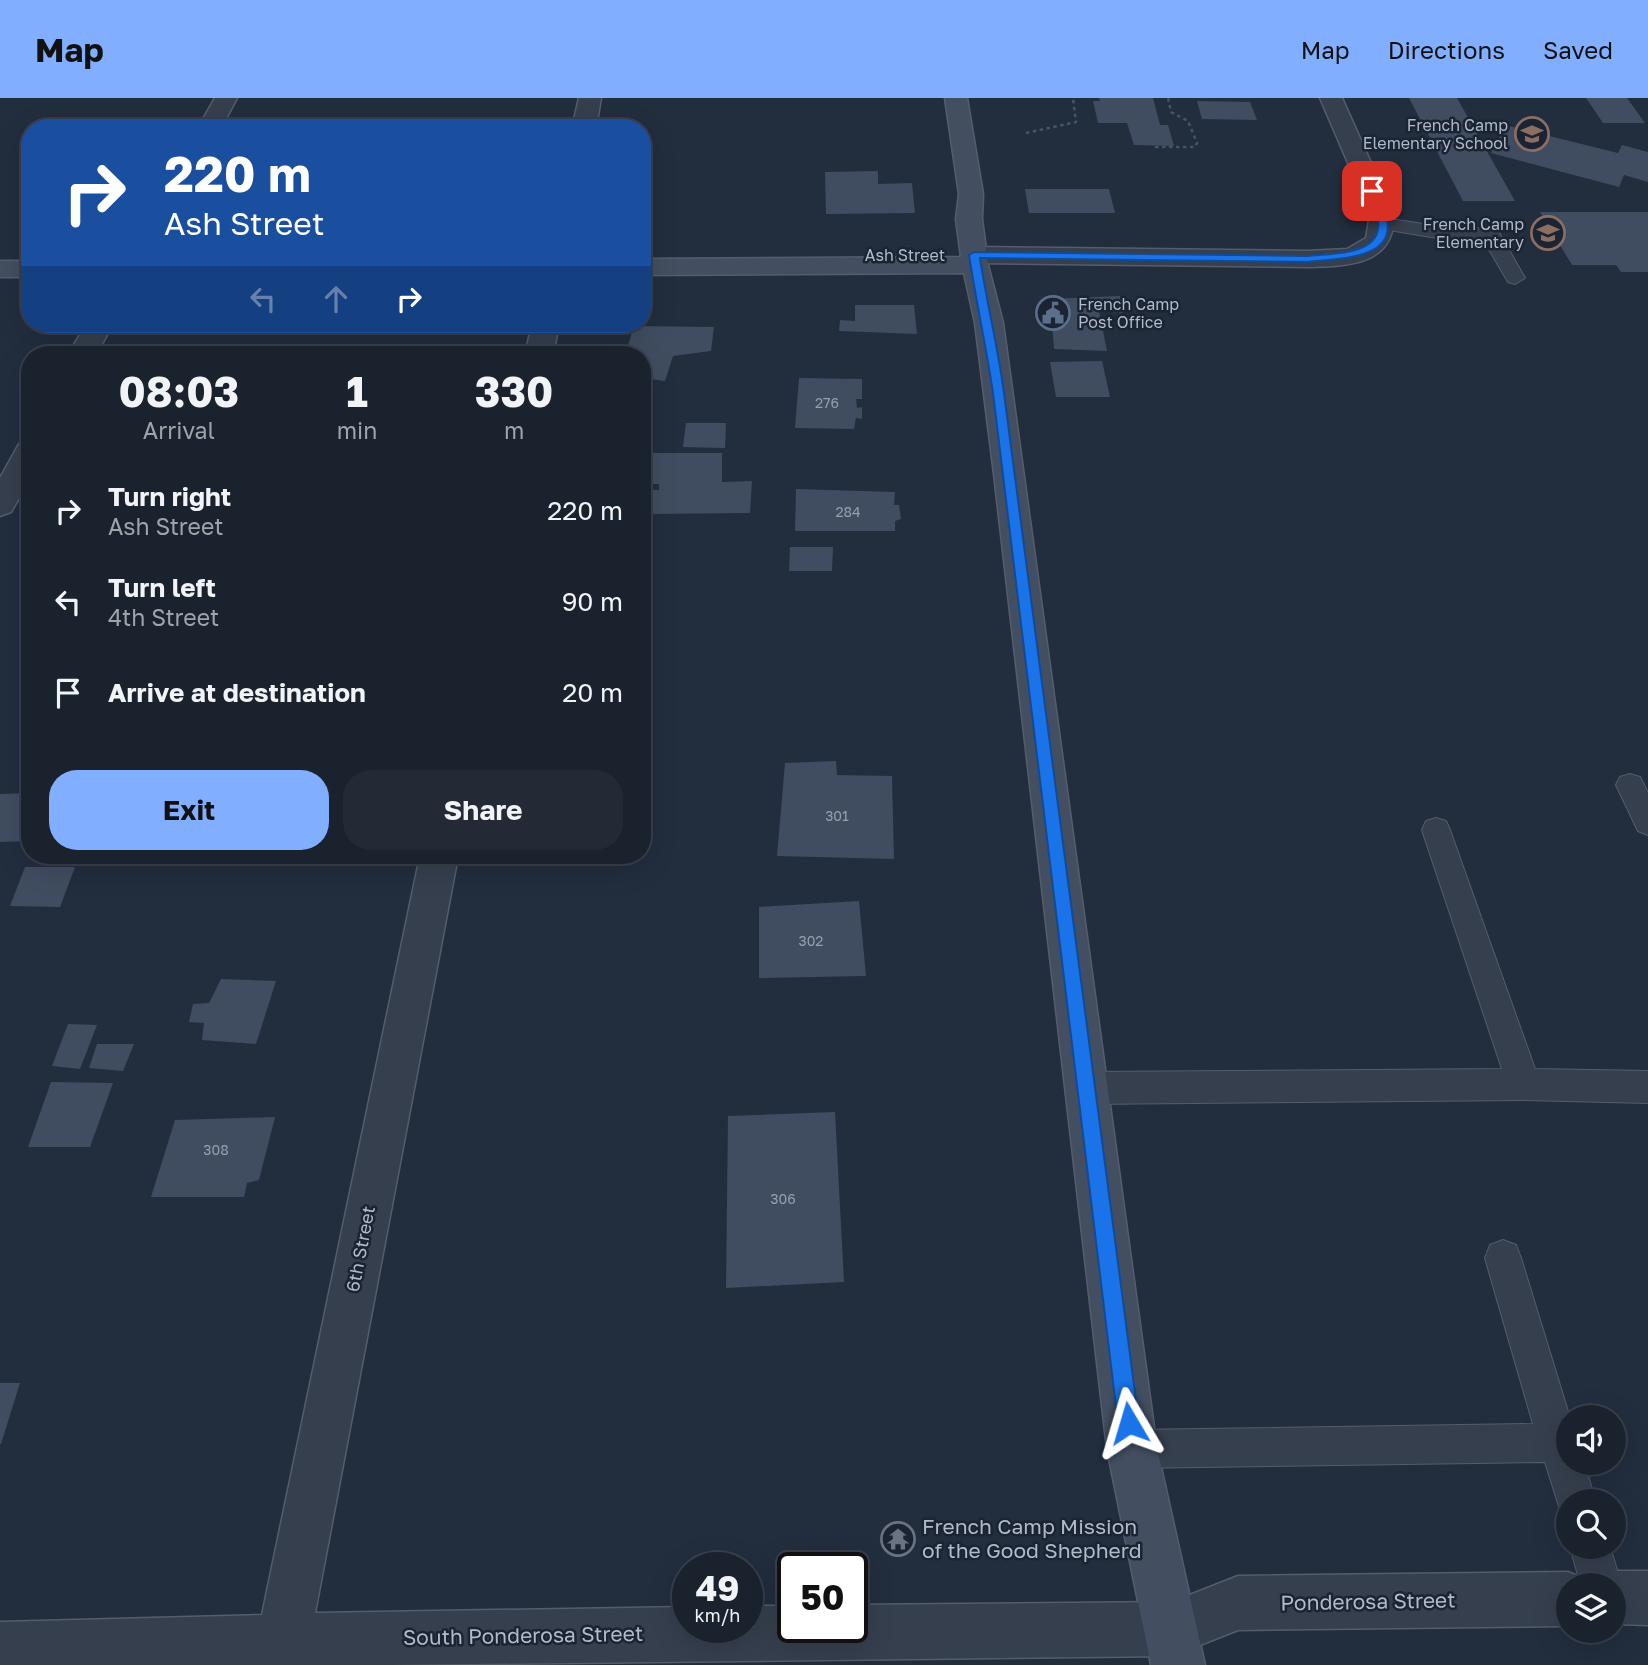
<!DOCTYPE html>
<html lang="en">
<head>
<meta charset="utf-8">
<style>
  :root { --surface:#1a222e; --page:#232a36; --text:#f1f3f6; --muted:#9fa4aa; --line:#383f4a; --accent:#81aeff }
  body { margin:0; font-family:"Golos Text",sans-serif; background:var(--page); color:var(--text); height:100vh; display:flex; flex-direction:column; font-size:26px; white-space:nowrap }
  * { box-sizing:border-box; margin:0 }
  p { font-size:23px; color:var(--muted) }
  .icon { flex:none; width:38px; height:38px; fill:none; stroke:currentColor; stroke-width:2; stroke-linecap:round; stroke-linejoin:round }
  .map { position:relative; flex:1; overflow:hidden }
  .details { position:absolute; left:21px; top:248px; width:630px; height:518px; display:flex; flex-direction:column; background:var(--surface); border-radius:28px; box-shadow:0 7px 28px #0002,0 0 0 2px var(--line) }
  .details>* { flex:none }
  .top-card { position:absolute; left:21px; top:21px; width:630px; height:214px; border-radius:28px; box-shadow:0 7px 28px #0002,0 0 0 2px var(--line); background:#1a4fa0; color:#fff; overflow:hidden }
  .fabs { position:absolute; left:1556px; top:1307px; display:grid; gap:14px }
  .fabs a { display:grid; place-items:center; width:70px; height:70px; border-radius:50%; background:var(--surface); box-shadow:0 7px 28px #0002,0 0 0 2px var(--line); font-size:35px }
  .speed { position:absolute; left:672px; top:1454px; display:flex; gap:14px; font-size:35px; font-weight:700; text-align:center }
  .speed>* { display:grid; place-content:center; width:91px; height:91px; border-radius:50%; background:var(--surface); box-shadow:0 7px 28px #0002,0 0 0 2px var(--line); line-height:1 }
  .speed small { font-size:18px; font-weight:400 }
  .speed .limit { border:4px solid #111; border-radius:10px; background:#fff; color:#111 }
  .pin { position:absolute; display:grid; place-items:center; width:60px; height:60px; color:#fff; margin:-30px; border-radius:14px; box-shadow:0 4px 10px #0006 }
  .me { position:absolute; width:77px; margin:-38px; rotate:353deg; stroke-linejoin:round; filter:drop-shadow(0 0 5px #0008) }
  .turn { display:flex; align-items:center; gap:24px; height:147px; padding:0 28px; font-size:32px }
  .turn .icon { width:91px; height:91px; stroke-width:2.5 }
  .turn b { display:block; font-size:49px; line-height:60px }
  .lanes { display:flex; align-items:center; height:66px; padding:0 28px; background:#0003; justify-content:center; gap:35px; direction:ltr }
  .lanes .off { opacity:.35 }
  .eta { display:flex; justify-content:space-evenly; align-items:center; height:119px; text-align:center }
  .eta b { font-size:42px; font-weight:700; line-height:49px }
  .button { display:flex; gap:14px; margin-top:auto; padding:14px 28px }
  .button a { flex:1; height:80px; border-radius:28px; background:var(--accent); color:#111; font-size:28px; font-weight:700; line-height:80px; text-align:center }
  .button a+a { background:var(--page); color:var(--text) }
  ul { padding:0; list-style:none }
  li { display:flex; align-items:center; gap:21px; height:91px; padding:0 28px }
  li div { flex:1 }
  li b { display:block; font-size:26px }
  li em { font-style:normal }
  header { display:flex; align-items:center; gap:42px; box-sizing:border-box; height:98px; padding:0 35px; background:var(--accent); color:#111 }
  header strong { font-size:33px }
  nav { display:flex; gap:38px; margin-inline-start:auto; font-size:24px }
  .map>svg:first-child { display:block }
  .building { fill:#404d60 }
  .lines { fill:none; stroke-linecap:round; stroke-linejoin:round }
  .lane-casing { stroke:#545d6c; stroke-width:2 }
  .street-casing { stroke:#545d6c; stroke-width:3 }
  .secondary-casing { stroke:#545d6c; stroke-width:3 }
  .path { stroke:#42585c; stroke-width:2.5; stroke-dasharray:3.5 3.5; stroke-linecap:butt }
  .lane { fill:#363f4e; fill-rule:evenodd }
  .street { fill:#363f4e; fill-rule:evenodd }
  .secondary { fill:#434e61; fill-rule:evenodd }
  .route { fill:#1a73e8; stroke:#114b97; stroke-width:2 }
  .labels { text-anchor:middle; stroke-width:5; stroke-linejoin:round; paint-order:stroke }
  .number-label { font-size:14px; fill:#959faf }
  .far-poi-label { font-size:16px; fill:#b1bac9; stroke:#1b2433; text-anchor:end }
  .far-street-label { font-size:16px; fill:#b1bac9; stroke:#1b2433 }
  .street-label { font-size:18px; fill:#b1bac9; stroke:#1b2433 }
  .near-poi-label { font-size:21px; fill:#b1bac9; stroke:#1b2433; text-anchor:start }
  .near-street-label { font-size:21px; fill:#b1bac9; stroke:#1b2433 }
</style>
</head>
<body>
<header>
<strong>Map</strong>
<nav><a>Map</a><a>Directions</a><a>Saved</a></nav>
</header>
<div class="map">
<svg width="1648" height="1567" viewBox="0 0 1648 1567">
  <rect width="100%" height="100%" fill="#222d3e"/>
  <path class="building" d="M 1099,0 L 1153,0 L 1160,27 L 1168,27 L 1174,48 L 1134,47 L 1127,25 L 1098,25 L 1093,3 L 1100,3 Z
    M 1409,0 L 1457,0 L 1515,103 L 1463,103 Z
    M 1586,0 L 1627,0 L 1645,25 L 1603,25 Z
    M 1197,3 L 1250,4 L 1257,22 L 1202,21 Z
    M 1505,27 L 1618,55 L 1622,47 L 1648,54 L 1648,84 L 1624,77 L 1619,89 L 1491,55 Z
    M 878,73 L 878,86 L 912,85 L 915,115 L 826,116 L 825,74 Z
    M 1025,91 L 1109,91 L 1115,115 L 1029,115 Z
    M 1540,114 L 1648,114 L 1648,174 L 1621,174 L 1616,167 L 1572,167 Z
    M 1120,198 L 1123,215 L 1099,213 L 1107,253 L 1054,251 L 1050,201 Z
    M 855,207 L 914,207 L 917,236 L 839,233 L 840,222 L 855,223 Z
    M 634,228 L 714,229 L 711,253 L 673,258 L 665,283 L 642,280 L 642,257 L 625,257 Z
    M 1102,263 L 1110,299 L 1056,299 L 1050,264 Z
    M 799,280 L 862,281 L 862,301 L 856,301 L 857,310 L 862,309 L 862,321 L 856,320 L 854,331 L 795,330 Z
    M 686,325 L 726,325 L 725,350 L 683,349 Z
    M 642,355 L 722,355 L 722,384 L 752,383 L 750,415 L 648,416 L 648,392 L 659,392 L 659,386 L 642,386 Z
    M 796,391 L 895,394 L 894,407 L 899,407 L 901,421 L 895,423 L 895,433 L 795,433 Z
    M 790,449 L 833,449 L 832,473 L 789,473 Z
    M 836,663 L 837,677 L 892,678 L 894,761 L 777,758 L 785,665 Z
    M 30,695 L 30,743 L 0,744 L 0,696 Z
    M 25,769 L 75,769 L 60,809 L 10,808 Z
    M 859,803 L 866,878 L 759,880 L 759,809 Z
    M 221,881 L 276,883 L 256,946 L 202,942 L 204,925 L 189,924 L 193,906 L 209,905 Z
    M 68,926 L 97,927 L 80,971 L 52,968 Z
    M 97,946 L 134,946 L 123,973 L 89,970 Z
    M 51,984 L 113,985 L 90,1049 L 28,1049 Z
    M 835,1014 L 844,1184 L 726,1190 L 728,1018 Z
    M 275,1019 L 259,1082 L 247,1085 L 244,1099 L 151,1099 L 175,1022 Z
    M 0,1285 L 20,1285 L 1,1346 L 0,1346 Z"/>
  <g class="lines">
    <g class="lane-casing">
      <path id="lane" d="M 1384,120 L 1443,129 L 1497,131 L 1525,180 L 1515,186 L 1508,184 L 1483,141 L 1443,141 L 1377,130 L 1374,126 L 1377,122 Z
        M 1630,676 L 1640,679 L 1648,695 L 1648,737 L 1638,733 L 1616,687 L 1620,679 Z
        M 1436,720 L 1446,723 L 1450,732 L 1535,971 L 1648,973 L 1648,1005 L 1524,1002 L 1086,1006 L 1074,1001 L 1070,990 L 1074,979 L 1086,974 L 1502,971 L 1422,732 L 1426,723 Z
        M 1503,1142 L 1516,1147 L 1521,1160 L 1570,1320 L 1568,1365 L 1584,1365 L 1596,1404 L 1568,1404 L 1568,1420 L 1562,1418 L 1545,1364 L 1132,1370 L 1118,1365 L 1113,1351 L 1118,1337 L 1132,1332 L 1533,1326 L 1485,1160 L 1490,1147 Z
        M 1570,1449 L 1610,1449 L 1622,1488 L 1616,1502 L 1614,1504 L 1614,1488 L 1581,1488 Z"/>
    </g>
    <g class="street-casing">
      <path id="street" d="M 215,0 L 237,0 L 221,30 L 198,30 Z
        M 579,0 L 601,0 L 596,30 L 572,30 Z
        M 1320,0 L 1342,0 L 1394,116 C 1395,168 1347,168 1307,169 L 974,165 L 965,162 L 961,157 L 965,152 L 974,149 L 1307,153 L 1347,151 L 1366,140 L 1370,116 Z
        M 86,226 L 113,226 L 96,257 L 68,257 Z
        M 532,226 L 559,226 L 553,257 L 525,257 Z
        M 30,343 L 30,381 L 11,414 L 0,418 L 0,380 L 19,346 Z
        M 420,758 L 458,758 L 315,1515 L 688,1509 L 688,1530 L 747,1530 L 747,1508 L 793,1508 L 793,1530 L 852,1530 L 852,1507 L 1172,1504 L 1238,1478 L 1568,1474 L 1587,1482 L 1589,1488 L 1568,1488 L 1568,1528 L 1238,1532 L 1172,1558 L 389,1567 L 0,1567 L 0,1524 L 262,1517 Z
        M 1614,1473 L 1648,1473 L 1648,1527 L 1614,1526 L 1614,1488 L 1593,1488 L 1595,1481 Z"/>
    </g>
    <g class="secondary-casing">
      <path id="secondary" d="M 945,0 L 967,0 L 983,96 L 982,121 L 988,167 L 1003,225 L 1157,1351 L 1205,1567 L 1151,1567 L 1107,1351 L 994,376 L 975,225 L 964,175 L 642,177 L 642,161 L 961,159 L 956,121 L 959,96 Z
        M 0,163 L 30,163 L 30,179 L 0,179 Z"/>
    </g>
    <path class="path" d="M 1026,35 L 1076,24 L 1073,0
      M 1155,49 L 1195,49 L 1197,45 L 1188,23 L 1171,14 L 1168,0"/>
    <use href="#lane" class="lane"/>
    <use href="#street" class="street"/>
    <use href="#secondary" class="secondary"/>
  </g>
  <path class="route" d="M 1369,91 L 1376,91 C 1413,159 1358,159 1307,164 L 980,160 C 987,206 998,249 1004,295 L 1139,1325 L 1136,1332 L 1129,1335 L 1121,1332 L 1118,1325 L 993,295 C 986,248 976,203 969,157 L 974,154 L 1307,158 C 1335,155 1388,158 1377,116 C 1375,107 1368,99 1369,91 Z"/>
  <defs>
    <g id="school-ring" transform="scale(1.75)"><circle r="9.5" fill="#1b2433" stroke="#8d6e63" stroke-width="1.5"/><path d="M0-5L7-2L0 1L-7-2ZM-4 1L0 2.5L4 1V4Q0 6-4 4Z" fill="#8d6e63"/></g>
    <g id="civic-ring" transform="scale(1.75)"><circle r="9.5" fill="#1b2433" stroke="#5c6f8a" stroke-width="1.5"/><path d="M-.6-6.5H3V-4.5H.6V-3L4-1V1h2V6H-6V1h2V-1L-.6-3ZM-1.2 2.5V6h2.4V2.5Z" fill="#5c6f8a"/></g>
    <g id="temple-ring" transform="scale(1.75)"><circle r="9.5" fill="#1b2433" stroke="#6b7280" stroke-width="1.5"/><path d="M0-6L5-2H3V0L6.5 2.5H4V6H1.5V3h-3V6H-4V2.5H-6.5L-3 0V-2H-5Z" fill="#6b7280"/></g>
  </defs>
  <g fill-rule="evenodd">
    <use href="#school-ring" x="1532" y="36"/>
    <use href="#school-ring" x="1548" y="135"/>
    <use href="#civic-ring" x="1053" y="215"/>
    <use href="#temple-ring" x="898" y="1441"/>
  </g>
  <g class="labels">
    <g class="number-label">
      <text x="827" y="310">276</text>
      <text x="848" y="419">284</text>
      <text x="837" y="723">301</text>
      <text x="811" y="848">302</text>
      <text x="216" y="1057">308</text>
      <text x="783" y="1106">306</text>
    </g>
    <g class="far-poi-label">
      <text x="1508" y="33">French Camp<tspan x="1508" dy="18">Elementary School</tspan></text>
      <text x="1524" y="132">French Camp<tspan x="1524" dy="18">Elementary</tspan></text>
      <text x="1078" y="212" text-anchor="start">French Camp<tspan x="1078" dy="18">Post Office</tspan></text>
    </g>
    <g class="far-street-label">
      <text x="905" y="163">Ash Street</text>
    </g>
    <g class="street-label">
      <text transform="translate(361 1151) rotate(-79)" y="6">6th Street</text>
    </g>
    <g class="near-poi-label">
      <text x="922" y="1436">French Camp Mission<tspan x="922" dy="24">of the Good Shepherd</tspan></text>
    </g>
    <g class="near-street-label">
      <text transform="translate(1368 1504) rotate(-1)" y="7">Ponderosa Street</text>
      <text transform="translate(523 1538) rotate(-1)" y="7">South Ponderosa Street</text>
    </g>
  </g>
</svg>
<div class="fabs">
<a><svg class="icon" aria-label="sound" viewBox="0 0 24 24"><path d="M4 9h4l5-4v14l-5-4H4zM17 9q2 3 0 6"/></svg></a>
<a><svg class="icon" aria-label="search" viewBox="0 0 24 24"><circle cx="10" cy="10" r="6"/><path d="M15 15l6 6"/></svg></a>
<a><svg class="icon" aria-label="layers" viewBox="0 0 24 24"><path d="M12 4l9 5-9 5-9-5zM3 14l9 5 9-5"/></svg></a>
</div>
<div class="speed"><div>49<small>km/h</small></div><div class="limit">50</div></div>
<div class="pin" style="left:1372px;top:93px;background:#d93025"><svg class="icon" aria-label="arrive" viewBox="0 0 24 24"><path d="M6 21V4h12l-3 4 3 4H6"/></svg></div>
<svg class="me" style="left:1129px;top:1325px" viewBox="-20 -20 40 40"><path d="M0-17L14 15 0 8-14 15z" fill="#1a73e8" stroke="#fff" stroke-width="4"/></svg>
<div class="top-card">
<div class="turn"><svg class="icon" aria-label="right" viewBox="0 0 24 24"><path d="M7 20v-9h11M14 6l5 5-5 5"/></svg><div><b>220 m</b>Ash Street</div></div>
<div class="lanes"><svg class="icon off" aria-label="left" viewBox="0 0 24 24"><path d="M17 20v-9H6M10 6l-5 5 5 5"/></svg><svg class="icon off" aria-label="ahead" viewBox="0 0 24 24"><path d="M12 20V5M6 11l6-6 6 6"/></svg><svg class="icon" aria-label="right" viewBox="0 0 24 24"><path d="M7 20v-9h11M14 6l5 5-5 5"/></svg></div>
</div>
<section class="details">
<div class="eta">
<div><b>08:03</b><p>Arrival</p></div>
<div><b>1</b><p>min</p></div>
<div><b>330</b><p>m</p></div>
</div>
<ul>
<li><svg class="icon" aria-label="right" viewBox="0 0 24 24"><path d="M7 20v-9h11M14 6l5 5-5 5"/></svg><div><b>Turn right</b><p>Ash Street</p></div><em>220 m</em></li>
<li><svg class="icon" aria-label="left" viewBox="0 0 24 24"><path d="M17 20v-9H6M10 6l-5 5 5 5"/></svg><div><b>Turn left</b><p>4th Street</p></div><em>90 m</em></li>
<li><svg class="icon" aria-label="arrive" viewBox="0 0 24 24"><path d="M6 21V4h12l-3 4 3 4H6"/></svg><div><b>Arrive at destination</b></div><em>20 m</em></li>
</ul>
<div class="button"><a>Exit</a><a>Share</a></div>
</section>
</div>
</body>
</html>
